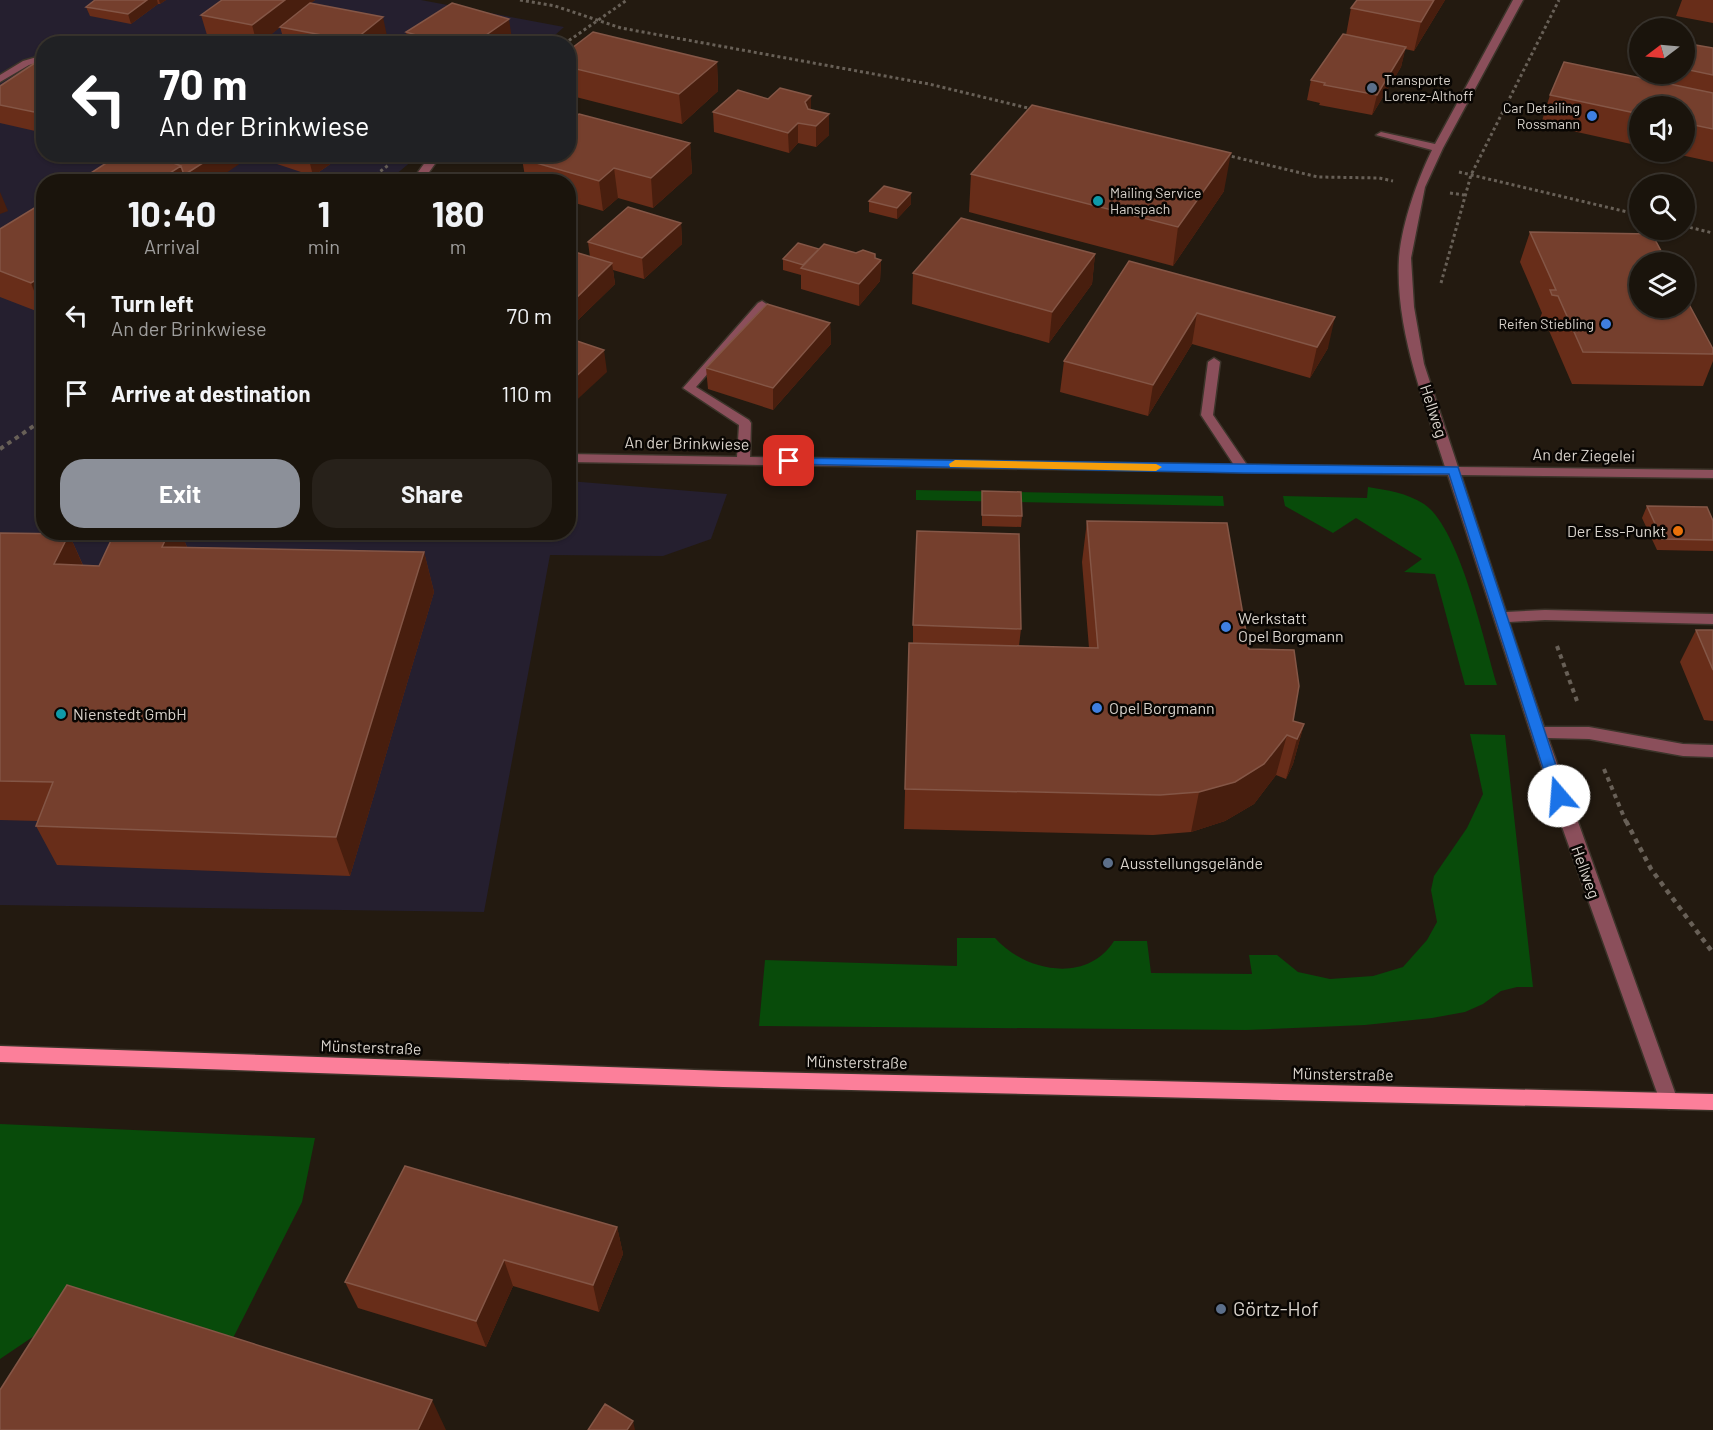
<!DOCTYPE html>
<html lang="en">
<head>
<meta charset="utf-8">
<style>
  :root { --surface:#1a140c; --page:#27211a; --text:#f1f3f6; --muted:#9f9e9d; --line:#38332d; --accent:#8c9099 }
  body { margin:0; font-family:Barlow,sans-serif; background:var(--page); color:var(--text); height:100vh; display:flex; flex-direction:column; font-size:22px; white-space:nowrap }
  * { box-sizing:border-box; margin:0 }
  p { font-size:20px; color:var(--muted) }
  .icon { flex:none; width:33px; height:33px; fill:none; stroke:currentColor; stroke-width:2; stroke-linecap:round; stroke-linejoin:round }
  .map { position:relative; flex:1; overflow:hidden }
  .side { position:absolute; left:36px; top:174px; width:540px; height:366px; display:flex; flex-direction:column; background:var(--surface); border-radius:24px; box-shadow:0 2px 4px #0004,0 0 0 2px var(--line) }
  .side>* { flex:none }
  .top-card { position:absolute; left:36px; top:36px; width:540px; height:126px; border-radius:24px; box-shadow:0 2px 4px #0004,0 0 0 2px var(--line); background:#202124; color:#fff; overflow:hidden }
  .needle { width:39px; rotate:254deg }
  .fabs { position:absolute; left:1629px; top:18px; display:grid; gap:12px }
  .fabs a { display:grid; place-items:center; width:66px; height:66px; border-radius:50%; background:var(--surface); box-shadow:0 2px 4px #0004,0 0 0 2px var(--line); font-size:30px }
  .pin { position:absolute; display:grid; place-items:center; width:51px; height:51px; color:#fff; margin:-26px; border-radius:12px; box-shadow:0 3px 9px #0006 }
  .me { position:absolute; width:66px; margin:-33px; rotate:342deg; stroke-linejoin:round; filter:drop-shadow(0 0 4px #0008) }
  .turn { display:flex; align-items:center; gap:21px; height:126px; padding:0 24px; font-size:27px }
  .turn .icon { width:78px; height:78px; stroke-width:2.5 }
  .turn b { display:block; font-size:42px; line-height:51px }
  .eta { display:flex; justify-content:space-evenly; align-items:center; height:102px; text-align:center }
  .eta b { font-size:36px; font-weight:700; line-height:42px }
  .cta { display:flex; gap:12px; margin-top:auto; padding:12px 24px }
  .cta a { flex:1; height:69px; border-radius:24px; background:var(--accent); color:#fff; font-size:24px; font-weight:700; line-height:69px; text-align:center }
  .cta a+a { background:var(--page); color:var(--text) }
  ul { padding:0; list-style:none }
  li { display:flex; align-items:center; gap:18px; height:78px; padding:0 24px }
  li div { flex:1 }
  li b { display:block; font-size:22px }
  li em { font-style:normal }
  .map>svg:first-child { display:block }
  .commercial { fill:#251f2f }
  .green { fill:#084b0a }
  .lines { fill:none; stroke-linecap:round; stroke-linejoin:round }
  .minor-casing { stroke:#3c342a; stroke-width:3 }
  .major-casing { stroke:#3c342a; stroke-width:3 }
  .path-far2 { stroke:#686057; stroke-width:3; stroke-dasharray:3 3; stroke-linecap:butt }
  .path-far1 { stroke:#686057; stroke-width:4; stroke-dasharray:4.5 4.5; stroke-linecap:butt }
  .path { stroke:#686057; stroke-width:4.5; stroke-dasharray:5 5; stroke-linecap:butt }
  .minor { fill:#8b4f5b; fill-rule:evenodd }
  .major { fill:#fc7f9a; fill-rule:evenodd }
  .wall { fill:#682d19 }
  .shaded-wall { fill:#481e0e }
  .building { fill:#753f2d; stroke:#845646; stroke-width:1.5 }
  .route { fill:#1a73e8; stroke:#114b97; stroke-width:1.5 }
  .slow { fill:#f59e0b }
  .service-dot { fill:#5c6f8a; stroke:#090603; stroke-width:2 }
  .shop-dot { fill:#3f7fe0; stroke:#090603; stroke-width:2 }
  .culture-dot { fill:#0f9aa8; stroke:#090603; stroke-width:2 }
  .food-dot { fill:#e8710a; stroke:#090603; stroke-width:2 }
  .labels { text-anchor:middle; stroke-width:5; stroke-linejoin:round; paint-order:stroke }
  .far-poi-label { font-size:14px; fill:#d9d3cc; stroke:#090603; text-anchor:start }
  .street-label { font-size:16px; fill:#d9d3cc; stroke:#090603 }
  .poi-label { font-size:16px; fill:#d9d3cc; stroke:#090603; text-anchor:start }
  .near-poi-label { font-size:20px; fill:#d9d3cc; stroke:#090603; text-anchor:start }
</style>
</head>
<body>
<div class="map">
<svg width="1713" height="1430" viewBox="0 0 1713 1430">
  <rect width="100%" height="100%" fill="#231a10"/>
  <path class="commercial" d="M 0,0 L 421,0 L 564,27 L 545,44 L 44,44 L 44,154 L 419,155 L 388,181 L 44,182 L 44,532 L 568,532 L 569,481 L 727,494 L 711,539 L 663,556 L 550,555 L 484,912 L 0,905 Z"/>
  <path class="green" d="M 1368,487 C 1387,490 1407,493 1424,504 C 1460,528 1484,643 1497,685 L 1465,685 L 1435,574 L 1404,572 L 1422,559 L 1356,518 L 1333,533 L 1285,506 L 1283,496 L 1367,498 Z
    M 916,490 L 1223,496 L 1224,506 L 916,500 Z
    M 1470,734 L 1505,735 L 1533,987 L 1517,987 L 1501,991 L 1483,1004 L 1465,1012 L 1432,1018 L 1365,1025 L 1246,1030 L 759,1026 L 765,960 L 957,966 L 957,938 L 995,938 C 1025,972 1087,984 1114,941 L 1147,941 L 1151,973 L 1252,974 L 1249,955 L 1277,955 L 1298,972 L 1330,979 L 1373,976 L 1403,967 L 1427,940 L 1437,922 L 1431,890 L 1434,876 L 1467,828 L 1483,794 Z
    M 0,1124 L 315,1138 L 302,1202 L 233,1338 L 89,1299 L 0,1359 Z"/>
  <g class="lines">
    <g class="minor-casing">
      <path id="minor" d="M 1513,0 L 1523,0 L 1443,148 L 1425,187 L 1411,258 L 1414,307 L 1424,364 L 1458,467 L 1713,470 L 1713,478 L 1461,475 L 1506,612 L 1545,610 L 1713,614 L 1713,624 L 1545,620 L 1509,622 L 1544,727 L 1589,727 L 1683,744 L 1713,745 L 1713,757 L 1683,756 L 1589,739 L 1548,738 L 1678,1101 L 1675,1107 L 1669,1109 L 1663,1107 L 1660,1101 L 1551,796 L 1448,475 L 568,462 L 568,454 L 737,457 L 739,425 L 683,388 L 758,303 L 762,301 L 768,305 L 766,307 L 696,387 L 749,420 L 751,423 L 750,457 L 1234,465 L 1201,415 L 1208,362 L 1214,358 L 1220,362 L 1213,415 L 1247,465 L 1445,467 C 1424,401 1395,330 1399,258 C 1402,223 1417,181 1432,150 L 1376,135 L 1381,132 L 1435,144 Z
        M 44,55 L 44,61 L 29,65 L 0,82 L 0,75 L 23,61 Z
        M 431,154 L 442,154 L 422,182 L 411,182 Z"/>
    </g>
    <g class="major-casing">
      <path id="major" d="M 0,1046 L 723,1071 L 1713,1094 L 1713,1110 L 723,1087 L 0,1062 Z"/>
    </g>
    <path class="path-far2" d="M 520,0 L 555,6 L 621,28 L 929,84 L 1032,109
      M 564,44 L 627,0
      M 1226,155 L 1318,177 L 1379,178 L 1393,181
      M 1459,172 L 1640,215
      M 366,182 L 390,164
      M 1450,193 L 1464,195
      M 1684,226 L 1713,233
      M 1441,283 L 1471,175 L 1559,0"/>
    <path class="path-far1" d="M 0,449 L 44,419
      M 1557,646 L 1577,701
      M 1604,769 L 1626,822"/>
    <path class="path" d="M 1626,821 L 1651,869 L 1713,953"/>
    <use href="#minor" class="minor"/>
    <use href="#major" class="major"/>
  </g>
  <path class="wall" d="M 95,0 L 166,0 L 160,4 L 158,4 L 131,24 L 90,16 L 86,7 Z
    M 222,0 L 315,0 L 311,3 L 387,36 L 378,44 L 285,44 L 280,27 L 259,44 L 251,44 L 207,35 L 201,15 Z
    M 1445,0 L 1414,51 L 1405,49 L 1401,67 L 1372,115 L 1319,105 L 1320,103 L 1307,100 L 1311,80 L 1346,35 L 1351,8 Z
    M 1682,0 L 1713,0 L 1713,23 L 1676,16 Z
    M 406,32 L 512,39 L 505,44 L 408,44 Z
    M 1684,43 L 1713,48 L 1713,162 L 1667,152 L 1684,152 L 1684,106 L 1640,106 L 1640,146 L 1541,124 L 1550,95 L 1655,81 L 1658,74 L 1684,74 Z
    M 568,51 L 717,62 L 718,91 L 682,124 L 568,95 Z
    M 44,57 L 44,133 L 0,123 L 0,86 Z
    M 811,96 L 811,110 L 829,135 L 816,147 L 798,143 L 789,153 L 714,132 L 713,112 L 768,99 Z
    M 690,143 L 692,173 L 653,208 L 618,198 L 603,211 L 568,201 L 568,182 L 526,182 L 522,159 Z
    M 271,154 L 345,154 L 313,176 L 274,163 Z
    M 971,174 L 1224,191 L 1173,266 L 969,212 Z
    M 869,201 L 911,204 L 897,219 L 869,212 Z
    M 44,202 L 44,314 L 0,297 L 0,229 Z
    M 681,223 L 682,244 L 644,279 L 613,270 L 615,284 L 576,322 L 568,320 L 568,250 L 590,257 L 588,242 Z
    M 1530,232 L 1713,349 L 1713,361 L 1703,386 L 1572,384 L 1547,326 L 1542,326 L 1539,321 L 1542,313 L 1520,262 Z
    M 819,249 L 881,260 L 880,281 L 859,306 L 801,289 L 801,275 L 783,270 L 783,259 Z
    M 1095,254 L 1092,284 L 1049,343 L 912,304 L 913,273 Z
    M 1129,261 L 1328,348 L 1310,378 L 1192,344 L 1148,416 L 1060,392 L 1064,361 Z
    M 830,323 L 831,344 L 773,410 L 708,389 L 706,368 Z
    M 982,491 L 1022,516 L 1021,527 L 982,526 Z
    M 1647,506 L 1713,521 L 1713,551 L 1657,550 L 1642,518 Z
    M 1087,521 L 1249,649 L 1293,721 L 1304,724 L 1293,764 L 1286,779 L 1276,775 L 1254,804 L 1225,821 L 1191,832 L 1153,835 L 904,829 L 909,643 L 913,643 L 913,625 L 1021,629 L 1019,646 L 1089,648 L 1082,562 Z
    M 115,532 L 181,532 L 187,547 L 424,552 L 434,592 L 350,876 L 57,865 L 36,826 L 38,821 L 0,820 L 0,533 L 69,534 L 83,565 L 99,566 Z
    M 1696,630 L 1713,630 L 1713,721 L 1704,720 L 1680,662 Z
    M 617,1227 L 623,1254 L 599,1312 L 513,1286 L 486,1347 L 358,1308 L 345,1282 Z"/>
  <path class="shaded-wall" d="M 147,0 L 157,0 L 158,4 L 131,24 L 128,14 Z
    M 159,0 L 166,0 L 160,4 Z
    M 285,0 L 315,0 L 259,44 L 257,44 L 252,25 Z
    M 1434,0 L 1445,0 L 1414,51 L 1421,22 Z
    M 383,17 L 387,36 L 378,44 L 354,44 L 353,41 Z
    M 509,19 L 512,39 L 505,44 L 473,44 Z
    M 1406,47 L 1401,67 L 1372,115 L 1377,95 Z
    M 717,62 L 718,91 L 682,124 L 679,94 Z
    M 811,96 L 811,116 L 805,102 Z
    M 44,110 L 44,126 L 39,113 Z
    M 829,114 L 829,135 L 816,147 L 816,126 Z
    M 798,123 L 798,143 L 789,153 L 788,133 Z
    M 690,143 L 692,173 L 653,208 L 651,178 Z
    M 1231,153 L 1224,191 L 1173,266 L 1178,227 Z
    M 217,154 L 254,154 L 213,182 L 156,182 L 181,166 Z
    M 309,154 L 345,154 L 313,176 L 308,155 Z
    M 614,168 L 618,198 L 603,211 L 599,181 Z
    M 0,192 L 8,211 L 0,214 Z
    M 911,193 L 911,204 L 897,219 L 897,208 Z
    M 681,223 L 682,244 L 644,279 L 642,258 Z
    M 1095,254 L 1092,284 L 1049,343 L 1052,312 Z
    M 881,260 L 880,281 L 859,306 L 859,284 Z
    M 612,263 L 615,284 L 576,322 L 573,301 Z
    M 44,275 L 43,314 L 31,283 Z
    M 1197,313 L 1192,344 L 1148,416 L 1153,385 Z
    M 1335,317 L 1328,348 L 1310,378 L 1317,347 Z
    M 830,323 L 831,344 L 773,410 L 773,388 Z
    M 604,350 L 607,372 L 568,408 L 568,384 Z
    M 169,532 L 181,532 L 191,558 L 162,547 Z
    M 69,534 L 87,575 L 54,564 Z
    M 424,552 L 434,592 L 350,876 L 336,837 Z
    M 1304,724 L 1293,764 L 1286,779 L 1297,739 Z
    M 1287,735 L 1276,775 L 1254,804 L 1225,821 L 1191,832 L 1199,792 Z
    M 617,1227 L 623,1254 L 599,1312 L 593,1285 Z
    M 504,1260 L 513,1286 L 486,1347 L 476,1321 Z
    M 432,1400 L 446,1430 L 418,1430 Z
    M 633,1421 L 635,1430 L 627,1430 Z"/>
  <path class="building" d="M 95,0 L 147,0 L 128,14 L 86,7 Z
    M 222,0 L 285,0 L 252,25 L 201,15 Z
    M 1357,0 L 1434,0 L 1421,22 L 1351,8 Z
    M 310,3 L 383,17 L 353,41 L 280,27 Z
    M 452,3 L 509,19 L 473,44 L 446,44 L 406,32 Z
    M 593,32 L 717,62 L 679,94 L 568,67 L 568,51 Z
    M 1343,34 L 1406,47 L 1377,95 L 1324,85 L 1325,83 L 1311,80 Z
    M 1684,43 L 1713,48 L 1713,75 L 1684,69 Z
    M 44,57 L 44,110 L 39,113 L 0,105 L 0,86 Z
    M 1564,62 L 1713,93 L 1713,129 L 1684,123 L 1684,106 L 1640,106 L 1640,114 L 1550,95 Z
    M 780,88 L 811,96 L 805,102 L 808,109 L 829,114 L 816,126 L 798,123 L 788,133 L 713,112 L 738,90 L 768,99 Z
    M 1032,105 L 1231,153 L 1178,227 L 971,174 Z
    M 579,114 L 690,143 L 651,178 L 614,168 L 599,181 L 522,159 L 528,154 L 568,154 L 568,122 Z
    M 120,154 L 151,154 L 181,166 L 156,182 L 77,182 Z
    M 151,154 L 217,154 L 184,175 L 181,166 Z
    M 884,186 L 911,193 L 897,208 L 869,201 Z
    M 44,202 L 44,275 L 31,283 L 0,271 L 0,229 Z
    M 628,207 L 681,223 L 642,258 L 588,242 Z
    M 961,218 L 1095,254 L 1052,312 L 913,273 Z
    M 1530,232 L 1652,234 L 1667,262 L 1640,262 L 1640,308 L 1684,308 L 1684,295 L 1713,349 L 1713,354 L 1583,352 L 1558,296 L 1552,295 L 1550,290 L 1556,290 Z
    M 798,243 L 819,249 L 803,265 L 783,259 Z
    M 824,244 L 856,253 L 863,250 L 875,254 L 875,258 L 881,260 L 859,284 L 801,268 Z
    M 568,250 L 612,263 L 573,301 L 568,299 Z
    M 1129,261 L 1335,317 L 1317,347 L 1197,313 L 1153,385 L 1064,361 Z
    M 767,304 L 830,323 L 773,388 L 706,368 Z
    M 568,338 L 604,350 L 568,384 Z
    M 982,491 L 1021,492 L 1022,516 L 982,515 Z
    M 1647,506 L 1707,507 L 1713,521 L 1713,540 L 1662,539 Z
    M 1087,521 L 1227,523 L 1249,649 L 1294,650 L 1299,686 L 1293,721 L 1304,724 L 1297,739 L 1287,735 L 1264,764 L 1235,782 L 1199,792 L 1160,795 L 905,789 L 909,643 L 1098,648 Z
    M 917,531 L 1019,534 L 1021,629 L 913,625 Z
    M 115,532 L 169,532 L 162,547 L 424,552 L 336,837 L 36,826 L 53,782 L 0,781 L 0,533 L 69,534 L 54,564 L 99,566 Z
    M 1696,630 L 1713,630 L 1713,670 Z
    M 405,1166 L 617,1227 L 593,1285 L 504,1260 L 476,1321 L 345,1282 Z
    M 67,1285 L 432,1400 L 418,1430 L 0,1430 L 0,1390 Z
    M 605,1404 L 633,1421 L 627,1430 L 588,1430 Z"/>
  <path class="route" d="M 789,458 L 1458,467 L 1566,796 L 1559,801 L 1552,796 L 1449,474 L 1243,473 L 785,464 L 784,461 Z"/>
  <path class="slow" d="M 955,460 L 1156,464 L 1162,467 L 1156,471 L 950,467 L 949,464 Z"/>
  <g class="service-dot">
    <circle cx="1372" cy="88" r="6"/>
    <circle cx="1108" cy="863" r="6"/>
    <circle cx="1221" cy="1309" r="6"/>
  </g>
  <g class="shop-dot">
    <circle cx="1592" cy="116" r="6"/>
    <circle cx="1606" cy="324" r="6"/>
    <circle cx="1226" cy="627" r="6"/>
    <circle cx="1097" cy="708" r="6"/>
  </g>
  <g class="culture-dot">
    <circle cx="1098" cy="201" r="6"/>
    <circle cx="61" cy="714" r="6"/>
  </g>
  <circle class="food-dot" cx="1678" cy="531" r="6"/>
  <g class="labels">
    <g class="far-poi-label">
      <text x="1384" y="85">Transporte<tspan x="1384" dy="16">Lorenz-Althoff</tspan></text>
      <text x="1580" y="113" text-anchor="end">Car Detailing<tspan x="1580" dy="16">Rossmann</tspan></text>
      <text x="1110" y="198">Mailing Service<tspan x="1110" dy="16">Hanspach</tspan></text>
      <text x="1594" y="329" text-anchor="end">Reifen Stiebling</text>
    </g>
    <g class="street-label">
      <text transform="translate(1434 411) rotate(72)" y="6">Hellweg</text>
      <text transform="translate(687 443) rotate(1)" y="6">An der Brinkwiese</text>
      <text transform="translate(1584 455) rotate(1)" y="6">An der Ziegelei</text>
      <text transform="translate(1586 872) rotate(70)" y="6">Hellweg</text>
      <text transform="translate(371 1047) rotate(2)" y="6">Münsterstraße</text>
      <text transform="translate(857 1062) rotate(1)" y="6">Münsterstraße</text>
      <text transform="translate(1343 1074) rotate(1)" y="6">Münsterstraße</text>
    </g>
    <g class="poi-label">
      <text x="1666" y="537" text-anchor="end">Der Ess-Punkt</text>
      <text x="1238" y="624">Werkstatt<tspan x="1238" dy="18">Opel Borgmann</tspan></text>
      <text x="1109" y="714">Opel Borgmann</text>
      <text x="73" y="720">Nienstedt GmbH</text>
      <text x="1120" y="869">Ausstellungsgelände</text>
    </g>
    <g class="near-poi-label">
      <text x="1233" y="1316">Görtz-Hof</text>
    </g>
  </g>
</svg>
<div class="fabs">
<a><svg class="needle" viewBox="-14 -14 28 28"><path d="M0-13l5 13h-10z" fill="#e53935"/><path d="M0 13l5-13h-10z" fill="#9f9e9d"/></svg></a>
<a><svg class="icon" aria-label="sound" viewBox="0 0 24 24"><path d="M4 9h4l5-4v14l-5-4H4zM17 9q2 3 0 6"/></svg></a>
<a><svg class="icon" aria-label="search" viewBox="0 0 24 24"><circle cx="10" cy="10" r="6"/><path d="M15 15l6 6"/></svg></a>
<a><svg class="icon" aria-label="layers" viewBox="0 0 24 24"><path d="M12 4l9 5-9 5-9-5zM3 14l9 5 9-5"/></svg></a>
</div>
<div class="pin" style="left:789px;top:461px;background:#d93025"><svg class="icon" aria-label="arrive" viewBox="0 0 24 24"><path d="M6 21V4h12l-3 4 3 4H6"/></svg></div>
<svg class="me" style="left:1559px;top:796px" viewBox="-20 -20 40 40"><circle r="19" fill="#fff"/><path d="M0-13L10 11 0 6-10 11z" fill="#1a73e8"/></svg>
<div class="top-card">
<div class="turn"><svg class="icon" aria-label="left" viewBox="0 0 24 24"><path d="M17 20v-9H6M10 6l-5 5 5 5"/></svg><div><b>70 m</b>An der Brinkwiese</div></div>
</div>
<section class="side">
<div class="eta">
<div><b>10:40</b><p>Arrival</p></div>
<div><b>1</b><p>min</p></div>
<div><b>180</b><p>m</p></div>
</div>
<ul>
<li><svg class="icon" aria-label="left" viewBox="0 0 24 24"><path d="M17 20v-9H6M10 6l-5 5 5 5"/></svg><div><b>Turn left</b><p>An der Brinkwiese</p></div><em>70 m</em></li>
<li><svg class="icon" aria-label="arrive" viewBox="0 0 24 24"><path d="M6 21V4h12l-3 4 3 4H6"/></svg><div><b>Arrive at destination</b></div><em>110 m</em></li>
</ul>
<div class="cta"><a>Exit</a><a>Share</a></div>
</section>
</div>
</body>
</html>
